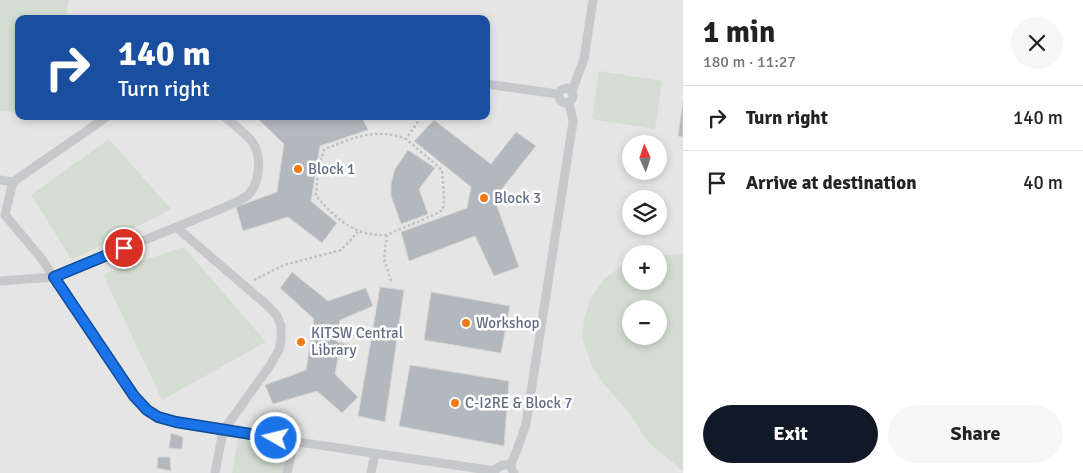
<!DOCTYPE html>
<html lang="en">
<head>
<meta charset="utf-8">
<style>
  :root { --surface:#fff; --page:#f6f6f6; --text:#222; --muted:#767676; --line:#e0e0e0; --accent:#111827 }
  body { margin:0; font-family:Signika,sans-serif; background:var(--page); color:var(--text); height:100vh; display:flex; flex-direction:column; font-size:19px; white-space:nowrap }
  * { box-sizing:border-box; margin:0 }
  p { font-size:16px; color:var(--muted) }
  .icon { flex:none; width:28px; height:28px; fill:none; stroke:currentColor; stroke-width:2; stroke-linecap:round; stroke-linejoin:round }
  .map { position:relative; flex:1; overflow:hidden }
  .drawer { display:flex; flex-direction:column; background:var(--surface); width:400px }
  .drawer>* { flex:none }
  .banner { position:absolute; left:15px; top:15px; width:475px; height:105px; border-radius:10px; box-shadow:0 2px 8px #0003; background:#1a4fa0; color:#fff; overflow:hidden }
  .needle { width:32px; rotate:357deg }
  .controls { position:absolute; left:622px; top:135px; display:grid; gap:10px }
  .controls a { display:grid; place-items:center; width:45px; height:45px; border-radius:50%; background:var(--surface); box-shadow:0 2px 8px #0003; font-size:25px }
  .pin { position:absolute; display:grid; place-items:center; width:42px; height:42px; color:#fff; margin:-21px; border:2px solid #fff; border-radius:50%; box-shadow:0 1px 5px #0007 }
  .me { position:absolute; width:55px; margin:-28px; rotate:278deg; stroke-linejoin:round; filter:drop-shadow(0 0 4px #0008) }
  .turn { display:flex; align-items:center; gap:18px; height:105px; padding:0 20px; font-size:22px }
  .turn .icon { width:65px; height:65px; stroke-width:2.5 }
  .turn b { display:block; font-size:35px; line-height:42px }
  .round { display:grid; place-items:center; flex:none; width:52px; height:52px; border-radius:26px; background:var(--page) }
  .headline { display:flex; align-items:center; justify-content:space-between; height:85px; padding:0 20px }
  h1 { font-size:30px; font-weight:800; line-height:38px }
  .action { display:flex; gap:10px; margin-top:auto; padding:10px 20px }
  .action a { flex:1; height:58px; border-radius:30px; background:var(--accent); color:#fff; font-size:20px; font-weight:800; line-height:58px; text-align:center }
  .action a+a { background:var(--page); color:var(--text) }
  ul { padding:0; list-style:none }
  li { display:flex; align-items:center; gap:15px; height:65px; padding:0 20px; border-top:1px solid var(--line) }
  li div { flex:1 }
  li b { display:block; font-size:19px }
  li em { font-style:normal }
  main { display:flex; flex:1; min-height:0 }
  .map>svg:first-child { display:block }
  .built { fill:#e4e5e4; fill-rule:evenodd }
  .green { fill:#d3ddd1; fill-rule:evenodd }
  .building { fill:#b3b8be; stroke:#d5d6d3 }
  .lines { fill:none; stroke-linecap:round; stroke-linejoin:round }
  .path { stroke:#bfc0c2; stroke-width:2.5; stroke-dasharray:2.5 2.5; stroke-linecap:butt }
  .lane { stroke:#c6c8cc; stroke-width:9 }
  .route-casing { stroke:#114b97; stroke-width:12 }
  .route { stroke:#1a73e8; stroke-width:9 }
  .poi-dot { fill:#f17914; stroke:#fff; stroke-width:2 }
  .labels { text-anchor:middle; stroke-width:5; stroke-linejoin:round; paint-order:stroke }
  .poi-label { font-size:15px; fill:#616d84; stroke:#fff; text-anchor:start }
</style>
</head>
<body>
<main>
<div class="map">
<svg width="683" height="473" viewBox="0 0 683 473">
  <rect width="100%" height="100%" fill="#f4f5f0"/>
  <path class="built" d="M 0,0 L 683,0 L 683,473 L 0,473 ZM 19,19 L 486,19 L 486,116 L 19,116 ZM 631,144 L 659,144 L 659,171 L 631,171 ZM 631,199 L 659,199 L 659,226 L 631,226 ZM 631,254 L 659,254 L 659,281 L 631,281 ZM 631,309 L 659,309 L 659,336 L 631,336 Z"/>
  <path class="green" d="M 0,0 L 69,0 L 65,19 L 19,19 L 19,112 L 0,111 Z
    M 599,71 L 662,81 L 655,129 L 592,119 Z
    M 109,139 L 171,209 L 72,260 L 31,195 Z
    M 184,247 L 266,342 L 162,400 L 103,274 Z
    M 683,254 L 683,472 L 677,466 L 648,442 L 627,410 L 602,382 L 592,366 L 582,338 L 584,321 L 590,299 L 605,278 L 631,260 L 631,281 L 659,281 L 659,256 ZM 631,309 L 659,309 L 659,336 L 631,336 Z
    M 238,439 L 289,448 L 283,473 L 232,473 Z"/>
  <path class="building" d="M 683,101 L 683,137 L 678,136 Z
    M 255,116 L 361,116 L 368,130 L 320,146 L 311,201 L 337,223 L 322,243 L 288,217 L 243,231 L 236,207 L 277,192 L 284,144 Z
    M 434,120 L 491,164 L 516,132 L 536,146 L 501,190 L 497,206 L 519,267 L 494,276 L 475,236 L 409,261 L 401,232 L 467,208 L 471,187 L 414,141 Z
    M 408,150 L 435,168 L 419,189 L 428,214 L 401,224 L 391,196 L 391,184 L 395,169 Z
    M 292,272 L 328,301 L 366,288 L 373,306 L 340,320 L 337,342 L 357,346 L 355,352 L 339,352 L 335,374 L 358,397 L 342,413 L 317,391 L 273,404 L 265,385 L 306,370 L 314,319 L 280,288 Z
    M 380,287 L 404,290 L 385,422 L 358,416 Z
    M 431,292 L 510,306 L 501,353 L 424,340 Z
    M 410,365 L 509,381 L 504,446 L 399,426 Z
    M 171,433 L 183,437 L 182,449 L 169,448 Z
    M 158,457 L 170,457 L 171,471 L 157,468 Z"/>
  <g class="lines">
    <path class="path" d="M 387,235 C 381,235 376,235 371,234 C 348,231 330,212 316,196 L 318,169 L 324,150 C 330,146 336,145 343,142 C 363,134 385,130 406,139
      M 254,280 L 284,265 L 341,250 L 350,241 L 358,231
      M 391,281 L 384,259 L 387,235 C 405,226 425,220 443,210 L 444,197 L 442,170 L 406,139 L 422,116"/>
    <path class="lane" d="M 486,84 L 558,94
      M 572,91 L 567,88 L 561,90 L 558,94 C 560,108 577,104 572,91 L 584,59 L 593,0
      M 108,116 L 13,182 L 5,215 L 41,258 L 134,396 L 147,410 L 157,417 L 176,423 L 223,431 L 495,471
      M 0,180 L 13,182
      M 176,227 L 268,306 L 277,316 L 281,326 L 281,340 L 279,350 L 269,367 L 223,431 L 215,473
      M 0,281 L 54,277 L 223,208 C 231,204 241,201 248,195 C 260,183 262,157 253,143 C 246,133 233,125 224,116
      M 510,466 L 517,450 L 526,424 L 573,122 L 572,116 L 569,103
      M 287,473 L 294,441
      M 371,473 L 375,453
      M 494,473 C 497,466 503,463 510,466 L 514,473"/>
  </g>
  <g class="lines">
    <g class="route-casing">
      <path id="route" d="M 124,248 L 54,277 L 134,396 L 147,410 L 158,417 L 176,422 L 276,438"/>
    </g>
    <use href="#route" class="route"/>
  </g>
  <g class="poi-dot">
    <circle cx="298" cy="169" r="5"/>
    <circle cx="484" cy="198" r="5"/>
    <circle cx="466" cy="323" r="5"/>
    <circle cx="301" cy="342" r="5"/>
    <circle cx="455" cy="403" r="5"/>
  </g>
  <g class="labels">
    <g class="poi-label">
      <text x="308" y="174">Block 1</text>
      <text x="494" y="203">Block 3</text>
      <text x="476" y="328">Workshop</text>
      <text x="311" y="338">KITSW Central<tspan x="311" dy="17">Library</tspan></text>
      <text x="465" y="408">C-I2RE &amp; Block 7</text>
    </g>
  </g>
</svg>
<div class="controls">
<a><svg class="needle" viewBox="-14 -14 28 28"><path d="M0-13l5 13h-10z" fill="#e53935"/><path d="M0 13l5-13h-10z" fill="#767676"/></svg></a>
<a><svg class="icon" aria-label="layers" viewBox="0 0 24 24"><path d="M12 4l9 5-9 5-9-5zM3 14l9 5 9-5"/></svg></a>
<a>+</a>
<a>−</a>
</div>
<div class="pin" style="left:124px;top:248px;background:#d93025"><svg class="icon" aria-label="arrive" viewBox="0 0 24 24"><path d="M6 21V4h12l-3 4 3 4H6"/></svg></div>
<svg class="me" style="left:276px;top:438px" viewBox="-20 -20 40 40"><circle r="17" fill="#1a73e8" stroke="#fff" stroke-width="3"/><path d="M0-11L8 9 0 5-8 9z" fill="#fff"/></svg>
<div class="banner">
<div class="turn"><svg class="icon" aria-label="right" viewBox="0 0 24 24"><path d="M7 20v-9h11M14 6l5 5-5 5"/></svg><div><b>140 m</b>Turn right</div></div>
</div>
</div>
<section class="drawer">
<div class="headline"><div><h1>1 min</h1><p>180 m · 11:27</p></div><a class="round"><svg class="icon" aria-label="close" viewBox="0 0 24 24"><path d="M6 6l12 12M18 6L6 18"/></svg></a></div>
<ul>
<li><svg class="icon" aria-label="right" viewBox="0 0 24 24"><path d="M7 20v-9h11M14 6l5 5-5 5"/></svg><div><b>Turn right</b></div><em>140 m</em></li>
<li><svg class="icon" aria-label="arrive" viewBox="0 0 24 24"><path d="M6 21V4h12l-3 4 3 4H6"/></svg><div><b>Arrive at destination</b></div><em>40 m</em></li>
</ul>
<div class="action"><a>Exit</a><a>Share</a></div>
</section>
</main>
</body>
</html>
